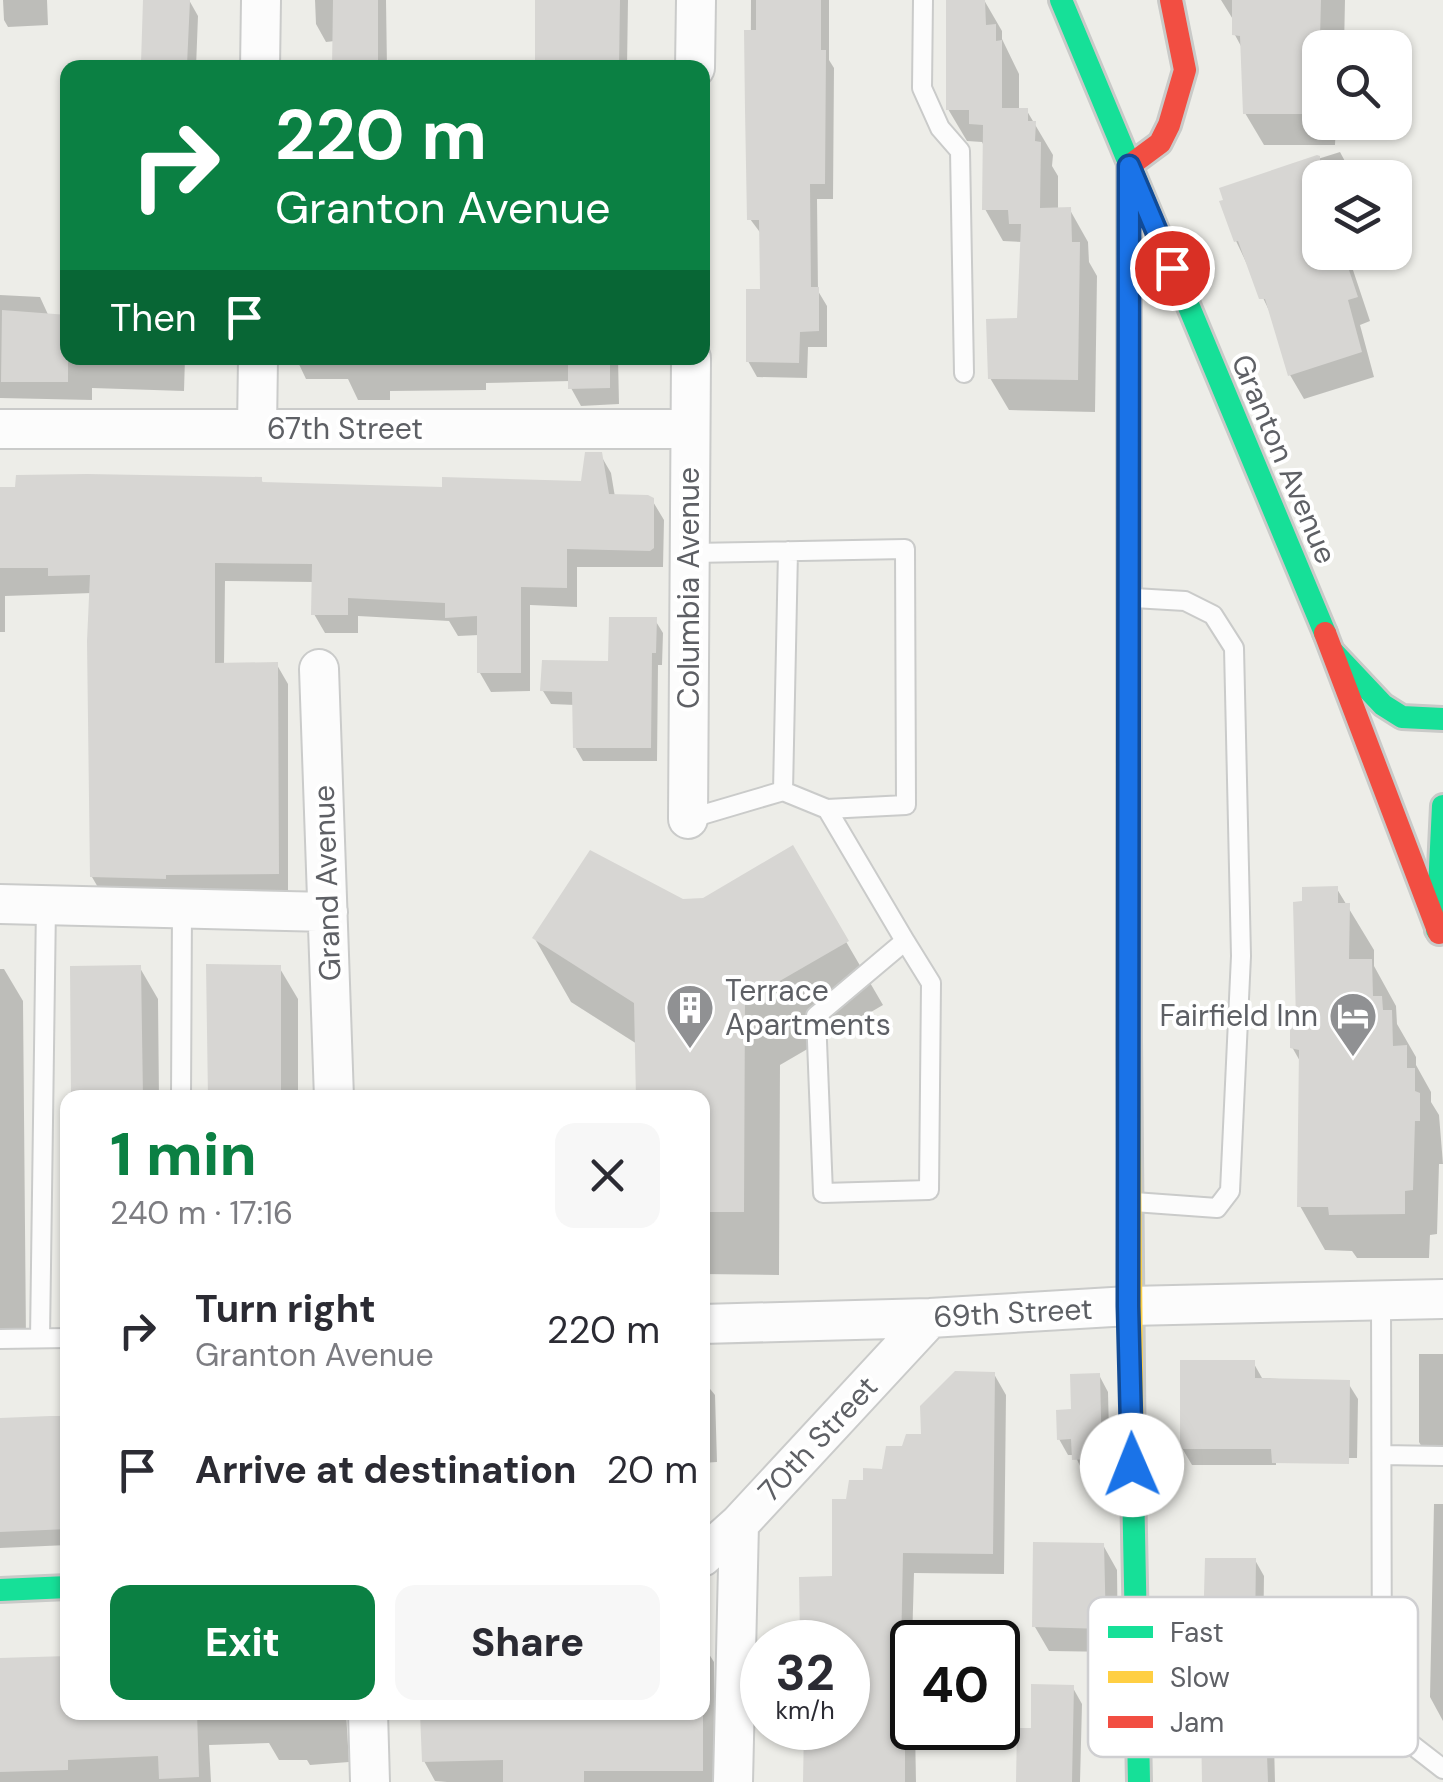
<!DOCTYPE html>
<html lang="en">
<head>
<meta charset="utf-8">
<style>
  :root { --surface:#fff; --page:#f7f7f7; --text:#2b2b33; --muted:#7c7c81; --accent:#0b8043 }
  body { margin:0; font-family:"DM Sans",sans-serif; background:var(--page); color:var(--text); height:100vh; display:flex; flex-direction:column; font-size:38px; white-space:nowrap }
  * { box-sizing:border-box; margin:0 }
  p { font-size:32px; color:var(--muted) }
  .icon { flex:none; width:55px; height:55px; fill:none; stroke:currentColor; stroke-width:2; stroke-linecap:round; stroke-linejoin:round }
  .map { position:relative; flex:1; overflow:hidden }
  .panel { position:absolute; left:60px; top:1090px; width:650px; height:630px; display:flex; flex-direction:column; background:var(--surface); border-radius:20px; box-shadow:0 2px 8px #0004 }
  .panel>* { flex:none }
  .banner { position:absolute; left:60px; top:60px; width:650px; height:305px; border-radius:20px; box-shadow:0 2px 8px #0004; background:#0b8043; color:#fff; overflow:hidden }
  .fabs { position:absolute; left:1302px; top:30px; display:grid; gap:20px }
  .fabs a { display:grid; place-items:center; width:110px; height:110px; border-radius:20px; background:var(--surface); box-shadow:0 2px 8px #0004; font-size:50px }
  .speed { position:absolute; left:740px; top:1620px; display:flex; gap:20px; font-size:50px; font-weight:700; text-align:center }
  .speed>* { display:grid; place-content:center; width:130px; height:130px; border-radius:50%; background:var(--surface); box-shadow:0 2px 8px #0004; line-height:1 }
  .speed small { font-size:25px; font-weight:400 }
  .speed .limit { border:5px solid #111; border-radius:15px; background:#fff; color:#111 }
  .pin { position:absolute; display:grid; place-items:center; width:85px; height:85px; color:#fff; margin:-42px; border:5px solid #fff; border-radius:50%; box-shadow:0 2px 10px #0007 }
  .me { position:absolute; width:110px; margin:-55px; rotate:359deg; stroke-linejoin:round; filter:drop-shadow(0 0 8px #0008) }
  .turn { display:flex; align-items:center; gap:35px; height:210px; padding:0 50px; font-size:45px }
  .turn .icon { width:130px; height:130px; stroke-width:2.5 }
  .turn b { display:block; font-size:70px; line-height:85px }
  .then { display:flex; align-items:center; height:95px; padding:0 50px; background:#0003; gap:20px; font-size:38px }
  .round { display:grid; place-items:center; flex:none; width:105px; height:105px; border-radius:20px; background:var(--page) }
  .headline { display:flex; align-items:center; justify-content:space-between; height:170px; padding:0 50px }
  h1 { font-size:60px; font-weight:800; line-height:75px; color:var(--accent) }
  .button { display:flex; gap:20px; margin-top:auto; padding:20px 50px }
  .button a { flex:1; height:115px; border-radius:20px; background:var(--accent); color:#fff; font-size:40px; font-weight:800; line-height:115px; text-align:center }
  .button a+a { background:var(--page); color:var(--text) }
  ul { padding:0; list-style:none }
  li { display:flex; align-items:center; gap:30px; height:140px; padding:0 50px }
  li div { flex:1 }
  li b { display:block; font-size:38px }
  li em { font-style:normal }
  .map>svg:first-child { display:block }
  .shadow { fill:#0003 }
  .building { fill:#d7d6d3 }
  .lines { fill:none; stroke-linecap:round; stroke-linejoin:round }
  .lane-casing { stroke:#cacbca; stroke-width:22 }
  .street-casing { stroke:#cacbca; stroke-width:42 }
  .fast-casing { stroke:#c9cac8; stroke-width:28 }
  .slow-casing { stroke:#c9cac8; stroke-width:28 }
  .jam-casing { stroke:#c9cac8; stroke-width:28 }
  .lane { stroke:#fcfcfc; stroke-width:18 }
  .street { stroke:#fcfcfc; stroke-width:38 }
  .fast { stroke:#16e098; stroke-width:22 }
  .slow { stroke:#ffcf43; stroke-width:22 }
  .jam { stroke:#f24e42; stroke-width:22 }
  .route-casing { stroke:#114b97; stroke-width:25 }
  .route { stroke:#1a73e8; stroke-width:18 }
  .labels { text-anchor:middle; stroke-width:8; stroke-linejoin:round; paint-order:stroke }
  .street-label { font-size:30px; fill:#5e6065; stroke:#fff }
  .poi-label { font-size:30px; fill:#5e6065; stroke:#fff; text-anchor:start }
  .key { fill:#fff; stroke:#cfcfd1; stroke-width:2.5 }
  .key-label { font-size:28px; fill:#5e6065 }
</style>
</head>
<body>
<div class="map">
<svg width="1443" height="1782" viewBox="0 0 1443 1782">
  <rect width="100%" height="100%" fill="#edede8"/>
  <path class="shadow" d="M 3,0 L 47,0 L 48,25 L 8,27 L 4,20 Z
    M 145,0 L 189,0 L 198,16 L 196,68 L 143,68 Z
    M 315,0 L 386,0 L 387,68 L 334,68 L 335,41 L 326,42 L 316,24 Z
    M 537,0 L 628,0 L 627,68 L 537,68 Z
    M 751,0 L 829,0 L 829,60 L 834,68 L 833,199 L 817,199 L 818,291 L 827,306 L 827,347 L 808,347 L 807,378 L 757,377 L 748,361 L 763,291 L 762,235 L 750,219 Z
    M 984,0 L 1002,31 L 1002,39 L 1019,74 L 1019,110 L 1027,111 L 1053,155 L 1052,166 L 1058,176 L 1058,210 L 1070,210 L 1088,242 L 1089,262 L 1097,276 L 1095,412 L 1009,410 L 990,378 L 1020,320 L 1022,242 L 1003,241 L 985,209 L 985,148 L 982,142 L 967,141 L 948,109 Z
    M 1221,0 L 1345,0 L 1344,48 L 1320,48 L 1320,122 L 1336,122 L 1335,145 L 1264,145 L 1245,113 L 1243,50 L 1235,35 L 1234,21 Z
    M 1340,152 L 1354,178 L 1320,178 L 1320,252 L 1367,252 L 1349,258 L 1370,321 L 1360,325 L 1374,377 L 1304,399 L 1290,375 L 1274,321 L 1236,241 L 1222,189 Z
    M 0,295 L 40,297 L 68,358 L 185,358 L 184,391 L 92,388 L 92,400 L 0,398 Z
    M 296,358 L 618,358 L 619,404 L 581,406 L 571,388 L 571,381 L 486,383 L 486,390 L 390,391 L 390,400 L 358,400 L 348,379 L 306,379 Z
    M 600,454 L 611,473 L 615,497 L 652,500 L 664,520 L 663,567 L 577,567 L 577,607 L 530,605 L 530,691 L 491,692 L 480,673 L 479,635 L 458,636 L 449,621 L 358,616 L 358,633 L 325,633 L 314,614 L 314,582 L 225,581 L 224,665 L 277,665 L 288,684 L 288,892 L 103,896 L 92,877 L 92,593 L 5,596 L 5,632 L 0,632 L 0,489 L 261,480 L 264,484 L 445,490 L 583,484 Z
    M 655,620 L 663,633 L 662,665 L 658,665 L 657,761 L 583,761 L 575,747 L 575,705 L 551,704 L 543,691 L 610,663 Z
    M 792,849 L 883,1005 L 780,1065 L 779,1275 L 702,1274 L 702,1098 L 637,1044 L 571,1002 L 535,939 L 704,900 Z
    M 1337,889 L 1374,950 L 1374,966 L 1396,1006 L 1397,1024 L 1416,1057 L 1416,1065 L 1431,1092 L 1431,1102 L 1439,1115 L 1443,1164 L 1439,1164 L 1437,1234 L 1430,1235 L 1429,1258 L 1357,1258 L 1352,1251 L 1325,1250 L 1300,1206 L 1301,1063 L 1292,1047 Z
    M 279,967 L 298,999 L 298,1098 L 210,1098 Z
    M 140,968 L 158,999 L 159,1098 L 74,1098 Z
    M 0,969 L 4,969 L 23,1001 L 26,1339 L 0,1340 Z
    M 1419,1354 L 1443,1354 L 1443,1466 L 1433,1466 L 1419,1442 Z
    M 1253,1362 L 1262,1378 L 1348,1383 L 1358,1399 L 1357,1458 L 1276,1458 L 1276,1465 L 1192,1465 L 1182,1448 Z
    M 994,1374 L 1006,1395 L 1004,1574 L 914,1573 L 910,1715 L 912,1728 L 915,1728 L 916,1782 L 806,1782 L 806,1728 L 848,1728 L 848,1642 L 803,1642 L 801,1580 L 835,1579 L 848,1502 L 865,1483 L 884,1471 L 904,1449 L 924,1437 Z
    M 1099,1375 L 1108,1392 L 1110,1473 L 1084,1475 L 1075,1455 L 1068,1455 L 1059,1439 Z
    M 702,1379 L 715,1395 L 717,1462 L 702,1463 Z
    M 68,1419 L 68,1545 L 0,1548 L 0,1422 Z
    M 1434,1504 L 1443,1504 L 1443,1721 L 1430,1697 Z
    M 1103,1545 L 1117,1570 L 1118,1652 L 1049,1651 L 1035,1627 Z
    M 1255,1560 L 1264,1576 L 1263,1647 L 1215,1646 L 1206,1630 Z
    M 702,1643 L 714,1662 L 714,1782 L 447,1782 L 435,1781 L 424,1761 L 423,1715 L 702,1712 Z
    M 0,1659 L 68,1712 L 346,1712 L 349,1762 L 310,1765 L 307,1760 L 279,1760 L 269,1743 L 209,1745 L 211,1782 L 0,1782 Z
    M 1073,1688 L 1082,1704 L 1080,1782 L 1018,1782 L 1033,1730 Z
    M 1279,1696 L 1288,1712 L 1287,1743 L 1274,1743 L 1275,1782 L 1204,1782 L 1203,1740 L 1200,1740 L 1190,1724 Z"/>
  <path class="building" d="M 143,0 L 190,0 L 187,65 L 141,63 Z
    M 333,0 L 378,0 L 378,68 L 332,68 Z
    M 535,0 L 620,0 L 619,68 L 535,68 Z
    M 756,0 L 821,0 L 821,50 L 826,50 L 825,184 L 810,184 L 811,287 L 819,287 L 819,331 L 800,332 L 799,363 L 746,362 L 746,289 L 760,289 L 759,220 L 747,220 L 745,110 L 744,30 L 756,30 Z
    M 946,0 L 985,0 L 986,25 L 996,24 L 996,41 L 1002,40 L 1002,108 L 1028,108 L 1028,121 L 1036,121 L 1035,141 L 1041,142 L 1040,208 L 1071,207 L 1072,242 L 1080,242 L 1078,380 L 988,379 L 986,319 L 1017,318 L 1021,224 L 1009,224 L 1008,210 L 982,210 L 983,125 L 969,124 L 969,110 L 946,110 Z
    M 1232,0 L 1321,0 L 1318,114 L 1243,114 L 1240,36 L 1232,35 Z
    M 1317,155 L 1320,156 L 1320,252 L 1334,252 L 1338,266 L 1347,264 L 1358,297 L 1348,300 L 1362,352 L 1288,376 L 1265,299 L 1259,299 L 1238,241 L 1234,242 L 1219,201 L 1223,200 L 1219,188 Z
    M 2,310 L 68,315 L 68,382 L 1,382 Z
    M 568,358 L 610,358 L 610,388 L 568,389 Z
    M 585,452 L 602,452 L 609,494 L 648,495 L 654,498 L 654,548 L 650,551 L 567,549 L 567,588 L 521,587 L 521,673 L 477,673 L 477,616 L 445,618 L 445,603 L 348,598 L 348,615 L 311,615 L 312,564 L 215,563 L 215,663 L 278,662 L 279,874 L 166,875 L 166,879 L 90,877 L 87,641 L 90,575 L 48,576 L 48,568 L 0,568 L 0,487 L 15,487 L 16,475 L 87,474 L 262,477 L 262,482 L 442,487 L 442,477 L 581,481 Z
    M 609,617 L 657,617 L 656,653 L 652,653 L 651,748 L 573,748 L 572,692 L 540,691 L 542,660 L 608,661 Z
    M 793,845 L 849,941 L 745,1001 L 744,1212 L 702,1212 L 702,1098 L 636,1098 L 634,1003 L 532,938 L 590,850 L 683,899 L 703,898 Z
    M 1338,886 L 1338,903 L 1350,903 L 1349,959 L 1372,959 L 1373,996 L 1382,996 L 1383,1010 L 1392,1010 L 1393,1046 L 1407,1045 L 1407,1068 L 1415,1068 L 1415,1091 L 1420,1093 L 1420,1121 L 1415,1121 L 1413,1190 L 1405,1191 L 1405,1214 L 1329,1215 L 1328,1207 L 1297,1207 L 1299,1050 L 1290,1048 L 1290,1021 L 1296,1020 L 1293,902 L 1302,901 L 1302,887 Z
    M 206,964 L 281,965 L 281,1098 L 208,1098 Z
    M 141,965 L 143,1098 L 71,1098 L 70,966 Z
    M 1180,1360 L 1255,1360 L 1255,1378 L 1350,1380 L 1349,1464 L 1272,1463 L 1271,1449 L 1180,1449 Z
    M 955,1371 L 995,1372 L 993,1554 L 903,1553 L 900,1701 L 905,1701 L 905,1782 L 803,1782 L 804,1728 L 848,1728 L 848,1642 L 800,1642 L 799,1577 L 832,1576 L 832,1499 L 846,1499 L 849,1480 L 863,1480 L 863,1468 L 882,1469 L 886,1446 L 902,1446 L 906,1434 L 921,1434 L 920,1406 Z
    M 1100,1373 L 1102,1458 L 1072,1460 L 1071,1439 L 1057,1440 L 1056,1410 L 1071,1409 L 1070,1374 Z
    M 50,1416 L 68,1416 L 68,1529 L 0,1532 L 0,1418 Z
    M 1033,1542 L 1104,1543 L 1106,1629 L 1032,1627 Z
    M 1205,1558 L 1256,1558 L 1255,1631 L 1203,1630 Z
    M 68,1656 L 68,1712 L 197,1712 L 199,1777 L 159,1779 L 158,1756 L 68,1760 L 68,1770 L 0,1772 L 0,1658 Z
    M 1031,1684 L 1074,1685 L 1072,1782 L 1016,1782 L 1017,1728 L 1031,1728 Z
    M 1189,1690 L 1281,1693 L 1279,1728 L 1266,1727 L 1268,1782 L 1202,1782 L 1201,1725 L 1188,1725 Z
    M 703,1712 L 703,1771 L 584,1771 L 584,1782 L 503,1782 L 503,1760 L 422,1762 L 420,1713 Z"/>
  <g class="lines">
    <g class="lane-casing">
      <path id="lane" d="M 923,0 L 922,88 L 940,128 L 960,151 L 964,373
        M 783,791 L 788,551
        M 827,809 L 905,941 L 816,1016 L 823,1193 L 929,1190 L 931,983 L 905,941
        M 688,819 L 783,791 L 827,809 L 906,805 L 905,549 L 691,553
        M 181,1098 L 182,909
        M 1134,1202 L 1217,1208 L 1230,1191 L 1241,956 L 1234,648 L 1213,615 L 1185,601 L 1134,598
        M 1381,1300 L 1382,1707 L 1407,1741 L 1443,1769
        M 40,1338 L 46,905
        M 0,1339 L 68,1338
        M 1382,1455 L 1443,1456"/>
    </g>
    <g class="street-casing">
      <path id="street" d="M 260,68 L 261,0
        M 695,68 L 696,0
        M 0,429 L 690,429
        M 257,429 L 258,358
        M 319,669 L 334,1098
        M 688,819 L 691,358
        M 0,904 L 328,912
        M 702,1324 L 930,1318 L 1129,1306 L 1443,1299
        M 702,1557 L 739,1524 L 930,1318
        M 368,1712 L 370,1782
        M 733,1782 L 739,1524"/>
    </g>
    <g class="fast-casing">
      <path id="fast" d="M 1061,0 L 1325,633
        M 1129,576 L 1129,1041
        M 1333,652 L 1383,705 L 1402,717 L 1443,719
        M 1437,930 L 1443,806
        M 1133,1484 L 1139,1782
        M 0,1590 L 68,1587"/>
    </g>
    <g class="slow-casing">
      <path id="slow" d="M 1129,166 L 1129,576
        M 1129,1041 L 1133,1484"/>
    </g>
    <g class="jam-casing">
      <path id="jam" d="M 1129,166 L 1160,143 L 1169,125 L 1185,70 L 1171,0
        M 1325,633 L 1439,933"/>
    </g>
    <use href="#lane" class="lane"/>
    <use href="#street" class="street"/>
    <use href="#fast" class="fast"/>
    <use href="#slow" class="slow"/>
    <use href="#jam" class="jam"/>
  </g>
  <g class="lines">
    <g class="route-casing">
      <path id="route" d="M 1132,1465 L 1128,1306 L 1129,166 L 1172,268"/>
    </g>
    <use href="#route" class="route"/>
  </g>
  <defs>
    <g id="building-pin" transform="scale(2.5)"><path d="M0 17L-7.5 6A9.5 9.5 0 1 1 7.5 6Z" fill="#909193" stroke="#fff"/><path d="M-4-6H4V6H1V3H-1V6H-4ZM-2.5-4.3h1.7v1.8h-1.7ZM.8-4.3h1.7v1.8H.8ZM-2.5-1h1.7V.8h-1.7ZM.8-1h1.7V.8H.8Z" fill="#fff"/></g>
    <g id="hotel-pin" transform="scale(2.5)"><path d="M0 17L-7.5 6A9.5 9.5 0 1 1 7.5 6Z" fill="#909193" stroke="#fff"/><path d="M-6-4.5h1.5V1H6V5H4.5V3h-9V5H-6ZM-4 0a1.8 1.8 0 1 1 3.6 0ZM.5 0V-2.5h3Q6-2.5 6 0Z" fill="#fff"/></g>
  </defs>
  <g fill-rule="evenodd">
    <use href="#building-pin" x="690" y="1008"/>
    <use href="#hotel-pin" x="1353" y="1016"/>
  </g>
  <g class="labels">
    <g class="street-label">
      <text x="345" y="439">67th Street</text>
      <text transform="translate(1284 459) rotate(67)" y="10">Granton Avenue</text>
      <text transform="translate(689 588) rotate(-90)" y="10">Columbia Avenue</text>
      <text transform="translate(327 883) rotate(-92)" y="10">Grand Avenue</text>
      <text transform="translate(1013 1313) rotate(-3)" y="10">69th Street</text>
      <text transform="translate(818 1439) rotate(-47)" y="10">70th Street</text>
    </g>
    <g class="poi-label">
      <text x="725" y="1001">Terrace<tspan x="725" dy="34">Apartments</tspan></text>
      <text x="1318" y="1026" text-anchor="end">Fairfield Inn</text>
    </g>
  </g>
  <rect x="1088" y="1597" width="330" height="160" rx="15" class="key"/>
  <rect x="1108" y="1626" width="45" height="12" fill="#16e098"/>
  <rect x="1108" y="1671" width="45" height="12" fill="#ffcf43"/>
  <rect x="1108" y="1716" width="45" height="12" fill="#f24e42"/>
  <g class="key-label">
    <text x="1170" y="1642">Fast</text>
    <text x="1170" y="1687">Slow</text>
    <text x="1170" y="1732">Jam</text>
  </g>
</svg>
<div class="fabs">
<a><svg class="icon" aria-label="search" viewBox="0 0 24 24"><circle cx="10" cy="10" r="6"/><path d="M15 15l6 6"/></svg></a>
<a><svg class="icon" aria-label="layers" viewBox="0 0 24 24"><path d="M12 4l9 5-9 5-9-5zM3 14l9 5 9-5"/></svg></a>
</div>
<div class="speed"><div>32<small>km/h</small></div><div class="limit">40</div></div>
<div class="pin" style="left:1172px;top:268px;background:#d93025"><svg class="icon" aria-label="arrive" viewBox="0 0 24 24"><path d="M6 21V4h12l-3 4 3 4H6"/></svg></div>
<svg class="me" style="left:1132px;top:1465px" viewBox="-20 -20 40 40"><circle r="19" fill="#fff"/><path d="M0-13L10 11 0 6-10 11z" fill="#1a73e8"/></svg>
<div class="banner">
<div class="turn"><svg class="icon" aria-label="right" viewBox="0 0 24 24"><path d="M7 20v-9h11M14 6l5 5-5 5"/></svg><div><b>220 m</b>Granton Avenue</div></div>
<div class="then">Then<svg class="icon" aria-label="arrive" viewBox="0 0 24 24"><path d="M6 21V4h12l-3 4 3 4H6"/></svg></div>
</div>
<section class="panel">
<div class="headline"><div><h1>1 min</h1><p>240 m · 17:16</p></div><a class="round"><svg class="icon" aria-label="close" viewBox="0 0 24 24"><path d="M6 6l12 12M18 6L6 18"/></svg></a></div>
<ul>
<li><svg class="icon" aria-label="right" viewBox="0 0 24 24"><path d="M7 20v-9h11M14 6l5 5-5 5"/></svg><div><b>Turn right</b><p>Granton Avenue</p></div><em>220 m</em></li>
<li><svg class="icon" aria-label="arrive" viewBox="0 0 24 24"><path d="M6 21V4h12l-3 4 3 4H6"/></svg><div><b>Arrive at destination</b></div><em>20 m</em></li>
</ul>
<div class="button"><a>Exit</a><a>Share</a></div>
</section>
</div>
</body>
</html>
